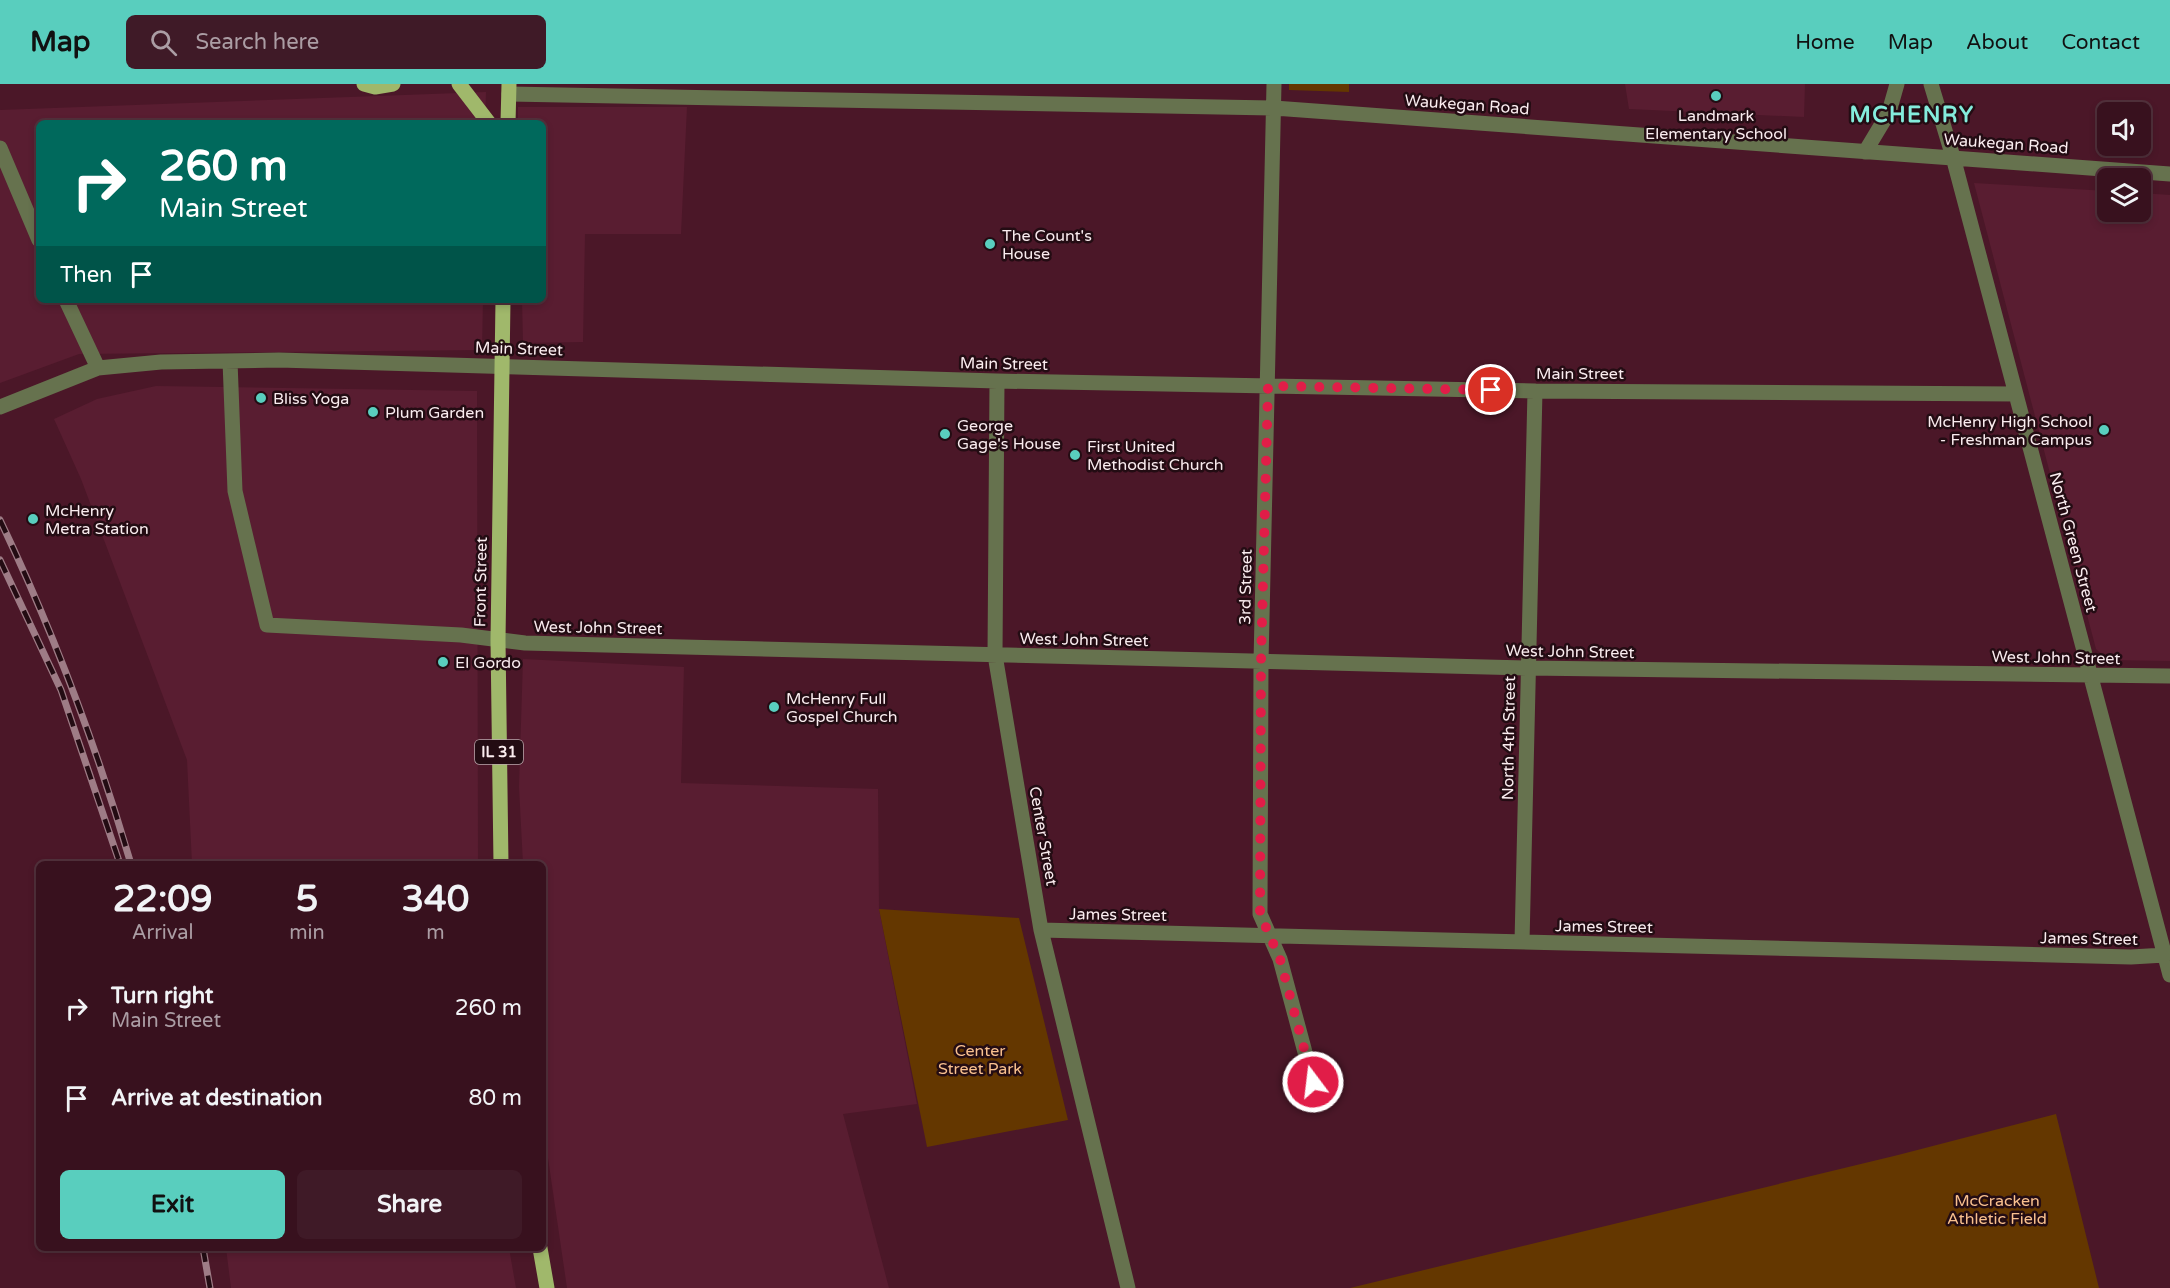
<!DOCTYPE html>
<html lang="en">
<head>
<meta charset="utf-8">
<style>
  :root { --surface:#38111e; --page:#3f1a27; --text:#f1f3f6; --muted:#ab9da4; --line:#52313c; --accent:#59cebe }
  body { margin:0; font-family:"Varela Round",sans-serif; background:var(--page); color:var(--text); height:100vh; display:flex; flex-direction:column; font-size:22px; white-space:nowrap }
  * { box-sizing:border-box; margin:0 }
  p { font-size:20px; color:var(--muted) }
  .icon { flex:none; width:33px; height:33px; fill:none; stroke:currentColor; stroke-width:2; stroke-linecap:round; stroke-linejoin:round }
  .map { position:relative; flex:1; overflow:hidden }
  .details { position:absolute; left:36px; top:777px; width:510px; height:390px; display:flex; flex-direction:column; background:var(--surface); border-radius:9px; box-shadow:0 3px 9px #0003,0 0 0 2px var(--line) }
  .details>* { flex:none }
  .banner { position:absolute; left:36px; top:36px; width:510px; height:183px; border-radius:9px; box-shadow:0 3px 9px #0003,0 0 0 2px var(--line); background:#00695c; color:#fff; overflow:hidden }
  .tools { position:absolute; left:2097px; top:18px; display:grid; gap:12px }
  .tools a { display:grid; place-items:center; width:54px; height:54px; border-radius:9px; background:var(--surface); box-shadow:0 3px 9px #0003,0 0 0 2px var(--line); font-size:30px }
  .pin { position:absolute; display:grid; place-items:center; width:51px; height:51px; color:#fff; margin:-26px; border:3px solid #fff; border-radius:50%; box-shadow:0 2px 6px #0007 }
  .me { position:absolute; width:66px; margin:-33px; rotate:345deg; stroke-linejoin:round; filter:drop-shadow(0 0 4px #0008) }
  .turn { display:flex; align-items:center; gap:21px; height:126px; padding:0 24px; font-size:27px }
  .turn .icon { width:78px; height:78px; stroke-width:2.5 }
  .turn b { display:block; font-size:42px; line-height:51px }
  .then { display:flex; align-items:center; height:57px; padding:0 24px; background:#0003; gap:12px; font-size:22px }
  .eta { display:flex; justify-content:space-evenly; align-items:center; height:102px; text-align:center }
  .eta b { font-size:36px; font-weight:700; line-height:42px }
  .primary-button { display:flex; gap:12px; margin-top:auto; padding:12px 24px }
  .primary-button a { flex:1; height:69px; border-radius:9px; background:var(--accent); color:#111; font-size:24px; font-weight:700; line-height:69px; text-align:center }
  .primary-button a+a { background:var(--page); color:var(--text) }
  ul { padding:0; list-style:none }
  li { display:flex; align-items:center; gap:18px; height:90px; padding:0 24px }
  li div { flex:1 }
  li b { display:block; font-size:22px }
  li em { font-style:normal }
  header { display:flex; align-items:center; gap:36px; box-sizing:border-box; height:84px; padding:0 30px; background:var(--accent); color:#111 }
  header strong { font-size:28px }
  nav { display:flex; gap:33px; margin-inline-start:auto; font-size:21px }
  .search { width:420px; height:54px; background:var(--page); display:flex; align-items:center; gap:15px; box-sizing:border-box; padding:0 21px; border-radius:9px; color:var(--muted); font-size:22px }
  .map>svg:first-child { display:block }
  .built { fill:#591d31 }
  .green { fill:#643700 }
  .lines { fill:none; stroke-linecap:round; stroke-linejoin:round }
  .minor { stroke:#66724e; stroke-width:15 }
  .major { stroke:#a0b86b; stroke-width:15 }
  .rail-casing { stroke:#9e7c86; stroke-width:7 }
  .rail { stroke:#230c13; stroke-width:4.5; stroke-dasharray:14; stroke-linecap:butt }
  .route { stroke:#e11d48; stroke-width:10; stroke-dasharray:0 18 }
  .poi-dot { fill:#59cebe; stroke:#230c13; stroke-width:2 }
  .labels { text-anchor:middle; stroke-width:5; stroke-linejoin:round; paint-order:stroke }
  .shield { fill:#230c13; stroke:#baa9ad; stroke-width:1.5 }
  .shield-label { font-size:15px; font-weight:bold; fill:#faecef }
  .street-label { font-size:16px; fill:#faecef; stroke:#230c13 }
  .poi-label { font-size:16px; fill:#faecef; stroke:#230c13; text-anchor:start }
  .park-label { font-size:16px; fill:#fac18f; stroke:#230c13 }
  .district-label { font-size:22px; font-weight:bold; letter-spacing:1.5px; fill:#84ecdc; stroke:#230c13 }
</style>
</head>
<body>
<header>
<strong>Map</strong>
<div class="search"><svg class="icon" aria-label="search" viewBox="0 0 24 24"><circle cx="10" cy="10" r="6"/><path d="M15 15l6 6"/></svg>Search here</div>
<nav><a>Home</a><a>Map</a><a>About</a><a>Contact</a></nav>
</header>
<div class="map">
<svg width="2170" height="1204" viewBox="0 0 2170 1204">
  <rect width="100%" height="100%" fill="#4b1728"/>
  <path class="built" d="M 1625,0 L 1805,0 L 1804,33 L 1629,25 Z
    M 486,8 L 485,39 L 39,39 L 39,216 L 483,216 L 482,266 L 79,270 L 0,299 L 0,26 Z
    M 518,23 L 687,23 L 681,150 L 585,150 L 583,258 L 523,259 L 522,216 L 543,216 L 543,39 L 518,39 Z
    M 1974,99 L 2107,107 L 2108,128 L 2140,128 L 2141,109 L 2170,111 L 2170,577 L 2109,576 L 2096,565 Z
    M 156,302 L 477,307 L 478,780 L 192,780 L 187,676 L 81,395 L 54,335 L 97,315 Z
    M 523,575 L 684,583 L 681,699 L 878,705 L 879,825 L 917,1020 L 843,1030 L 889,1204 L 567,1204 L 543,1040 L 543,780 L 523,780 L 519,703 Z
    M 226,1164 L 509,1164 L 516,1204 L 231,1204 Z"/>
  <path class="green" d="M 1289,0 L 1349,0 L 1349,8 L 1289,6 Z
    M 879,825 L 1019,834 L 1068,1036 L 927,1063 Z
    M 2056,1030 L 2099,1204 L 1350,1204 L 1898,1071 Z"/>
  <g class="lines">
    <path class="minor" d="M 1274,0 L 1261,578 L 1260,830 L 1280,875 L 1313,998
      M 1931,0 L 1953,73 L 2170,891
      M 509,10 L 1274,24 L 2170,90
      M 0,64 L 39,156
      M 1865,68 L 1889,28 L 1897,0
      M 66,216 L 98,284
      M 230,277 L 235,407 L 267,541 L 461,551 L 525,559 L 1528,584 L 2170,592
      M 997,297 L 995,571 L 1041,846 L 1128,1204
      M 0,323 L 98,284 L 161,278 L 279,276 L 997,297 L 1535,307 L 2016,310
      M 1041,846 L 2131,873 L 2165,871
      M 1522,858 L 1535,307"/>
    <path class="major" d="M 364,0 L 375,3 L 393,0
      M 459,0 L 489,39
      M 508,39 L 509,0
      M 501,780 L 498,556 L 503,216
      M 540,1164 L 547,1204"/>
    <g class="rail-casing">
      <path id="rail" d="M 0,436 C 53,547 96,661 131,780
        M 0,476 L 61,606 L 120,780
        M 203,1164 L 210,1204"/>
    </g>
    <use href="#rail" class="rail"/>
  </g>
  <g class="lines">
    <path class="route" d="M 1313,998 L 1280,875 L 1260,830 L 1261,578 L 1268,302 L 1491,306"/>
  </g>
  <g class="poi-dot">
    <circle cx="1716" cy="12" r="6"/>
    <circle cx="990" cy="160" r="6"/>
    <circle cx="261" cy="314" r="6"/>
    <circle cx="373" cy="328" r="6"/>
    <circle cx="2104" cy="346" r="6"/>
    <circle cx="945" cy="350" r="6"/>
    <circle cx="1075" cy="371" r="6"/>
    <circle cx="33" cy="435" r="6"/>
    <circle cx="443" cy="578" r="6"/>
    <circle cx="774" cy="623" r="6"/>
  </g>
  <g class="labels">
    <rect class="shield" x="475" y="656" width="48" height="24" rx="4.5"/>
    <g class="shield-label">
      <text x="499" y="673">IL 31</text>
    </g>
    <g class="street-label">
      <text transform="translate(1467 20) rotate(4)" y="6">Waukegan Road</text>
      <text transform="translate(2006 59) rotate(4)" y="6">Waukegan Road</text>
      <text transform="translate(519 264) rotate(2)" y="6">Main Street</text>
      <text transform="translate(1004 279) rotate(1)" y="6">Main Street</text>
      <text x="1580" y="295">Main Street</text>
      <text transform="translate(2074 458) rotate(75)" y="6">North Green Street</text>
      <text transform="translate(480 498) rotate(-89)" y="6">Front Street</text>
      <text transform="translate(1245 503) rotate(-89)" y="6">3rd Street</text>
      <text transform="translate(598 543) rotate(1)" y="6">West John Street</text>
      <text transform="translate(1084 555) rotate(1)" y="6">West John Street</text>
      <text transform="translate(1570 567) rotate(1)" y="6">West John Street</text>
      <text transform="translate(2056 573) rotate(1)" y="6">West John Street</text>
      <text transform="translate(1508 654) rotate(-89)" y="6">North 4th Street</text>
      <text transform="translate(1044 752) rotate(80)" y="6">Center Street</text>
      <text transform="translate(1118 830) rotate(1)" y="6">James Street</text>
      <text transform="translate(1604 842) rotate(1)" y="6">James Street</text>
      <text transform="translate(2089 854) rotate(1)" y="6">James Street</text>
    </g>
    <g class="poi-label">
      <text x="1716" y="37" text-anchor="middle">Landmark<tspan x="1716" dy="18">Elementary School</tspan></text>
      <text x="1002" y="157">The Count's<tspan x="1002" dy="18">House</tspan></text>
      <text x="273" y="320">Bliss Yoga</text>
      <text x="385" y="334">Plum Garden</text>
      <text x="2092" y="343" text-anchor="end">McHenry High School<tspan x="2092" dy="18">- Freshman Campus</tspan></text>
      <text x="957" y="347">George<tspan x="957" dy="18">Gage's House</tspan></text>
      <text x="1087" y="368">First United<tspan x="1087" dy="18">Methodist Church</tspan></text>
      <text x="45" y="432">McHenry<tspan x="45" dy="18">Metra Station</tspan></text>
      <text x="455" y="584">El Gordo</text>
      <text x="786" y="620">McHenry Full<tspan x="786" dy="18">Gospel Church</tspan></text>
    </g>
    <g class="park-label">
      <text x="980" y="972">Center<tspan x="980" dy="18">Street Park</tspan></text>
      <text x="1997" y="1122">McCracken<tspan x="1997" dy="18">Athletic Field</tspan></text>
    </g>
    <g class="district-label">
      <text x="1912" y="38">MCHENRY</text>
    </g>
  </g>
</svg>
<div class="tools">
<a><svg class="icon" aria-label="sound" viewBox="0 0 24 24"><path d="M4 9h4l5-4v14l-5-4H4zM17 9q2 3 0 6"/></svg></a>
<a><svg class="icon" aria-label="layers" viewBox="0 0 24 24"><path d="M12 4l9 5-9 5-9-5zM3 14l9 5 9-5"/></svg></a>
</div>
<div class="pin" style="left:1491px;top:306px;background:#d93025"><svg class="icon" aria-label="arrive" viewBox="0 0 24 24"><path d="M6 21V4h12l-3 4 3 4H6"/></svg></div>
<svg class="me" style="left:1313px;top:998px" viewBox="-20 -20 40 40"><circle r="17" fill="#e11d48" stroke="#fff" stroke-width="3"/><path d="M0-11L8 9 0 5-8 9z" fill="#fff"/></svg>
<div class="banner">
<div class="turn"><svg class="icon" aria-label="right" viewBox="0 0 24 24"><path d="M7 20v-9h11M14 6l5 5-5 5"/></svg><div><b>260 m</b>Main Street</div></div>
<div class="then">Then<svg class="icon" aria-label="arrive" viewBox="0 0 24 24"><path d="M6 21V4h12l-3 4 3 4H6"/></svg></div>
</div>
<section class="details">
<div class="eta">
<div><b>22:09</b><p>Arrival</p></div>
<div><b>5</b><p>min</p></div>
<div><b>340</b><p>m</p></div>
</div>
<ul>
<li><svg class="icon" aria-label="right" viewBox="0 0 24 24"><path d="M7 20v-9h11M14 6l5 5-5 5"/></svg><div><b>Turn right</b><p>Main Street</p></div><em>260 m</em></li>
<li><svg class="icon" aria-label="arrive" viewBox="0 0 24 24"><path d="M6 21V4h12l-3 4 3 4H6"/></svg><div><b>Arrive at destination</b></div><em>80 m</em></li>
</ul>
<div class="primary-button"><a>Exit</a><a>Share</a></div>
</section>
</div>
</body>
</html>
